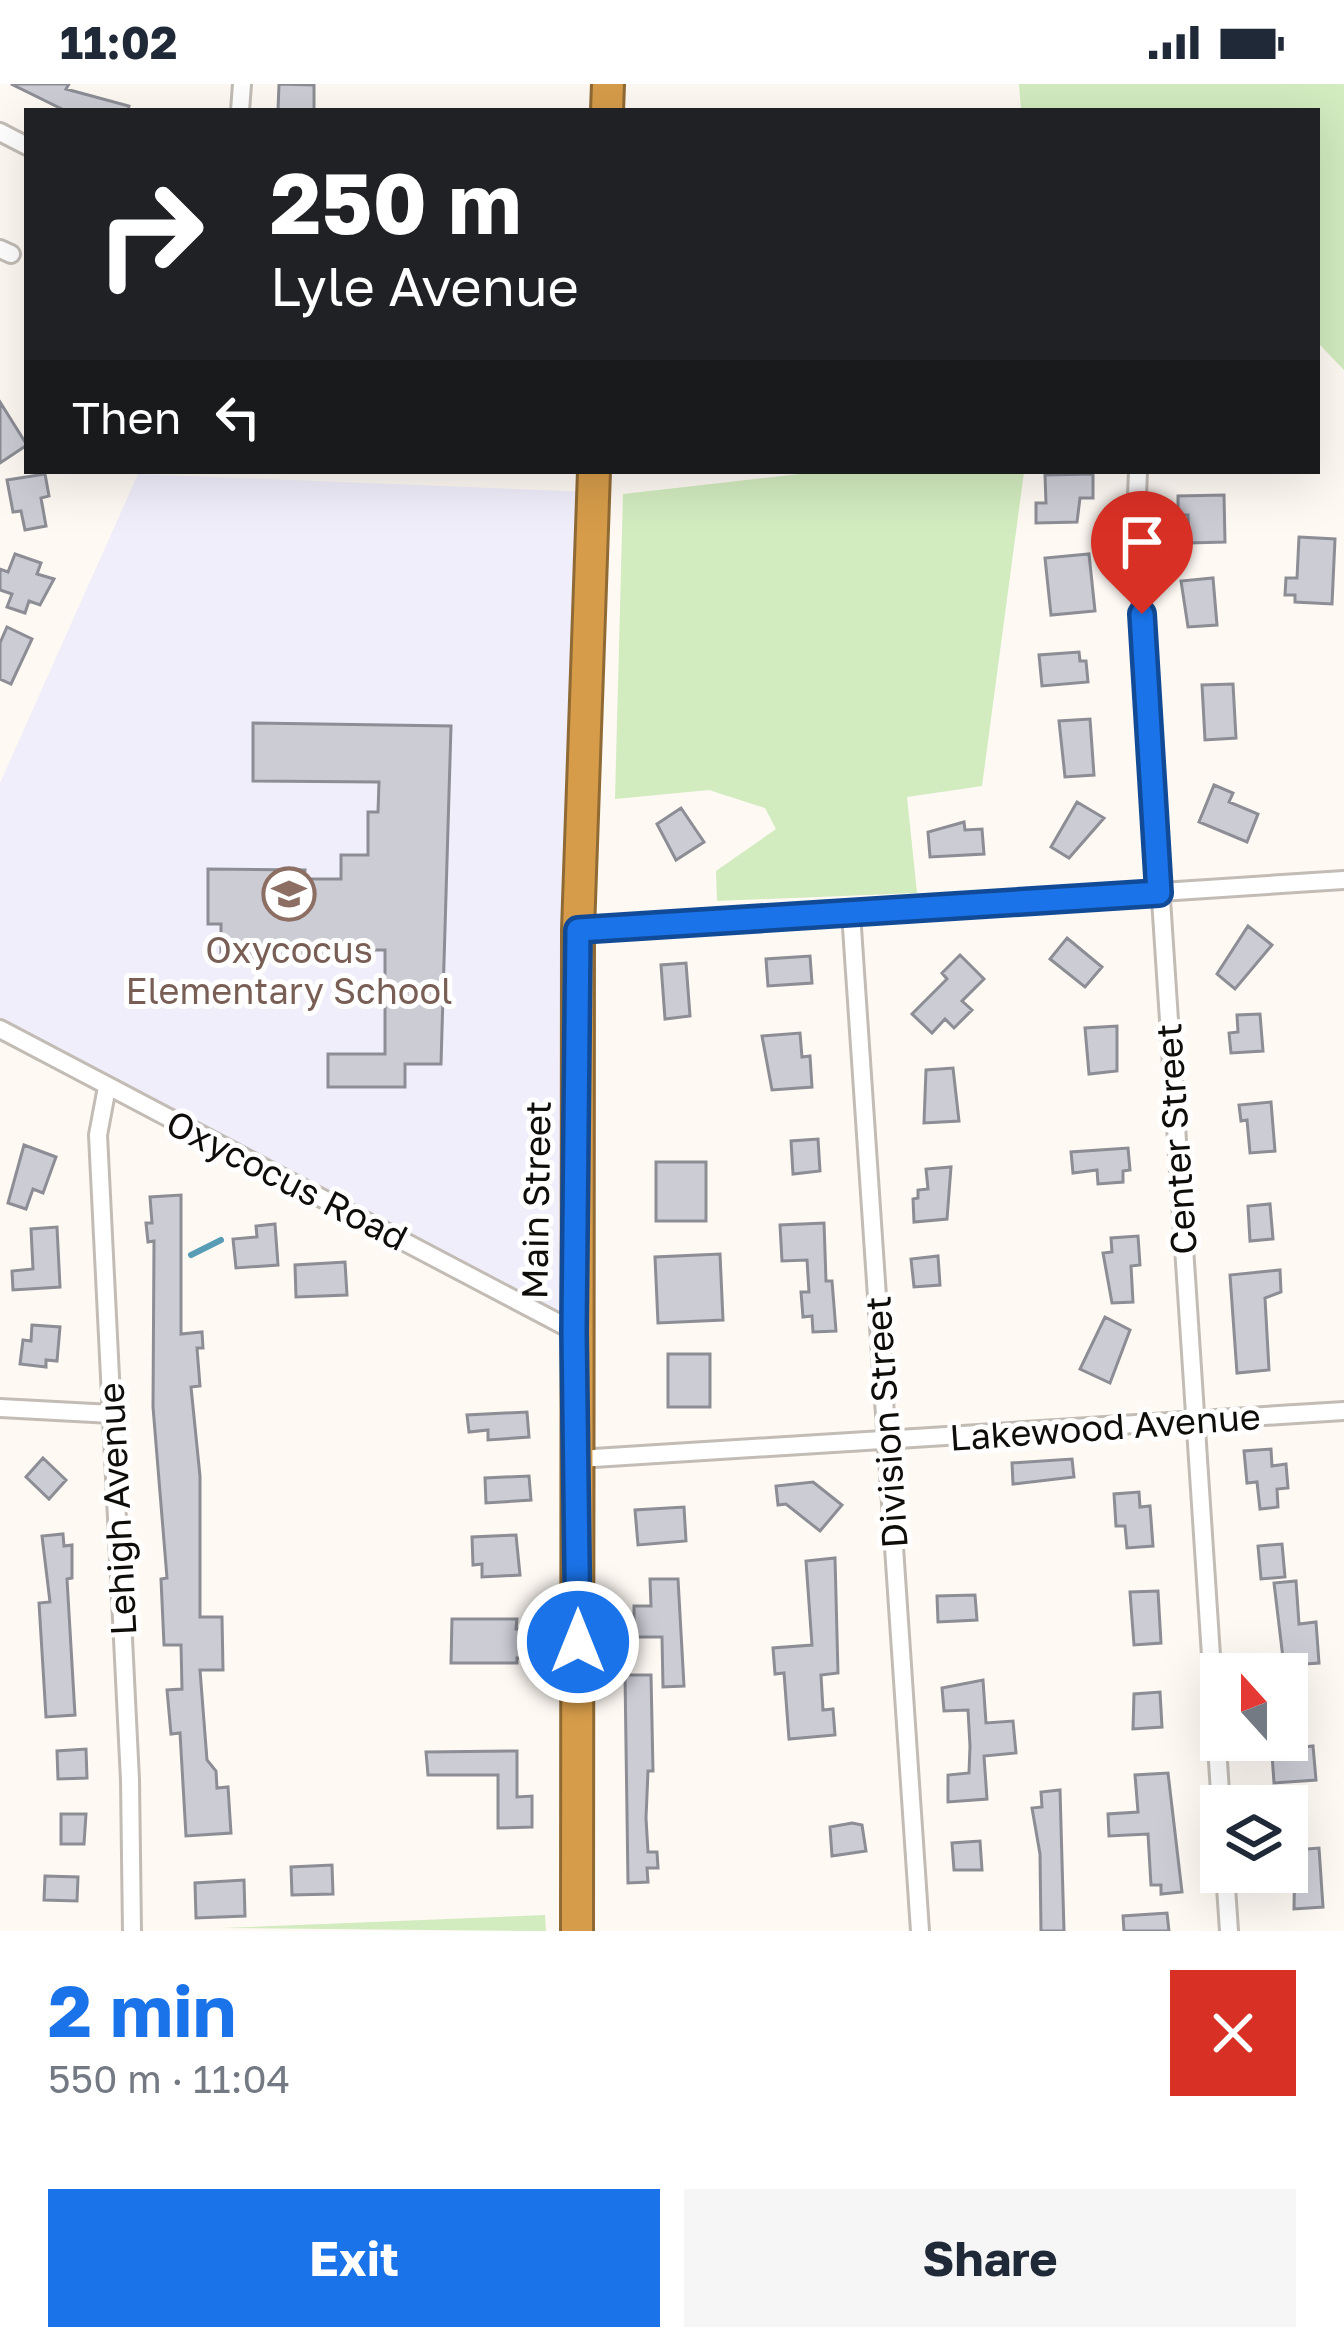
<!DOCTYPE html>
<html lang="en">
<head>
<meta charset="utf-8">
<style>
  :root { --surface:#fff; --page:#f6f6f7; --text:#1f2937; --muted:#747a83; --accent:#1a73e8 }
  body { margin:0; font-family:"Golos Text",sans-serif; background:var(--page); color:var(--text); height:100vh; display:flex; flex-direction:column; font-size:45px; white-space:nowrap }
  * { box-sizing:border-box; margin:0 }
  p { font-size:39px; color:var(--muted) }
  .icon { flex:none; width:66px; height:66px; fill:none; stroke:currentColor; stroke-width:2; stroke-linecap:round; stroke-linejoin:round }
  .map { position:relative; height:1847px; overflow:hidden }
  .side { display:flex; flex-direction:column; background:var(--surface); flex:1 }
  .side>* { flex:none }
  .hud { position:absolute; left:24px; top:24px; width:1296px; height:366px; border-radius:0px; box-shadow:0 12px 48px #0002; background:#202124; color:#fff; overflow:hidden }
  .needle { width:78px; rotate:339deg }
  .controls { position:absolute; left:1200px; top:1569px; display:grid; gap:24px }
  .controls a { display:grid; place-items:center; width:108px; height:108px; border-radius:0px; background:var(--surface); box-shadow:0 12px 48px #0002; font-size:60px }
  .pin { position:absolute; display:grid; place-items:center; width:102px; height:102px; color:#fff; margin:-123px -51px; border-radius:50% 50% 50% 0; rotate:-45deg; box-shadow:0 0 12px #0007 }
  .pin .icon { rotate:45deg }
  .me { position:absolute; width:132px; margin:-66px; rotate:0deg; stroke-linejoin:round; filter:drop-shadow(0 0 9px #0008) }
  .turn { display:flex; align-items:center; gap:42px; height:252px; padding:0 48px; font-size:54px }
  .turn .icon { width:156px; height:156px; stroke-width:2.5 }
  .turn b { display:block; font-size:84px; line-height:102px }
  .then { display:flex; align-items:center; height:114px; padding:0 48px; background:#0003; gap:24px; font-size:45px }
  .round { display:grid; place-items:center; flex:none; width:126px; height:126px; border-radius:0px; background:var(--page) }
  .summary { display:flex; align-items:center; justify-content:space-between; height:204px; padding:0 48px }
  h1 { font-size:72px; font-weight:700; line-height:90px; color:var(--accent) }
  .cta { display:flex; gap:24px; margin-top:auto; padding:24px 48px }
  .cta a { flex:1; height:138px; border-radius:0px; background:var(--accent); color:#fff; font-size:48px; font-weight:700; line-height:138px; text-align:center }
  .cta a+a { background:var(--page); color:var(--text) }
  .status { display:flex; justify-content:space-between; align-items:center; height:84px; padding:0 60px; background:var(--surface); direction:ltr }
  .status svg { height:33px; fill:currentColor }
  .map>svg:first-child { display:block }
  .education { fill:#f0eefb }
  .green { fill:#d2ebbf }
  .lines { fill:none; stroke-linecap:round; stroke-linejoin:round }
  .stream { stroke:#589cb6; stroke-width:6 }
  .building { fill:#ccccd5; stroke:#8c8d95; stroke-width:3 }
  .street-casing { stroke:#c2bcb5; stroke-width:22 }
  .highway-casing { stroke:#906a34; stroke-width:36 }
  .street { stroke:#fff; stroke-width:16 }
  .highway { stroke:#d69c4a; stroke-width:30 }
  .route-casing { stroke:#114b97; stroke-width:30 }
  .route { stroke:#1a73e8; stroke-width:21 }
  .labels { text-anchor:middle; stroke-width:10; stroke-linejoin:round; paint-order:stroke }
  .education-label { font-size:36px; fill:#785e54; stroke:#fff }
  .street-label { font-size:36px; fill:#0f0d0a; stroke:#fff }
</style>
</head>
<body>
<div class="status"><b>11:02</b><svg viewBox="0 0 49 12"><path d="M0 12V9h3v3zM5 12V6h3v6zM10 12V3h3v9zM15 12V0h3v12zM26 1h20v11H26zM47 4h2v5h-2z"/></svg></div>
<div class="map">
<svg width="1344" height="1847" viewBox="0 0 1344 1847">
  <rect width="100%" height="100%" fill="#fef9f3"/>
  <path class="education" d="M 138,390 L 593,408 L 574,1247 L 0,945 L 0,699 Z"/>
  <path class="green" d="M 1019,0 L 1344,0 L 1344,286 L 1317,258 L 1317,27 L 1021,27 Z
    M 826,387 L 1024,388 L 982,702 L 907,713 L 917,809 L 717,817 L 716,787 L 776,745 L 765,724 L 709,706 L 615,715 L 623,410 Z
    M 545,1831 L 546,1847 L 222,1844 Z"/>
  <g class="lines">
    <path class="stream" d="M 191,1171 L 221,1156"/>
  </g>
  <path class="building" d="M 11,0 L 69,0 L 66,5 L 129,22 L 128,27 L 66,27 Z
    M 279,0 L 314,1 L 314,27 L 278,27 Z
    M 0,318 L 27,361 L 0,379 Z
    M 45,390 L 49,412 L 41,414 L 46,442 L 25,446 L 21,427 L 13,428 L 7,396 Z
    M 1093,390 L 1093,414 L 1080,414 L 1077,438 L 1036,439 L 1036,419 L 1046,419 L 1045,391 Z
    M 1224,411 L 1225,458 L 1189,459 L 1188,431 L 1178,431 L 1178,412 Z
    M 1299,453 L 1335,455 L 1332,520 L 1295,518 L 1295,511 L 1285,511 L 1286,494 L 1297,494 Z
    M 15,470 L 41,479 L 37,490 L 54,495 L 40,521 L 29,517 L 25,529 L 7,523 L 12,510 L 0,506 L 0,485 L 8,488 Z
    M 1089,470 L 1095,527 L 1051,531 L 1045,474 Z
    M 1213,494 L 1217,541 L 1188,543 L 1181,497 Z
    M 7,543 L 32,555 L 11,600 L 0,595 L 0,559 Z
    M 1079,568 L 1080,577 L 1086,577 L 1088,598 L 1042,602 L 1039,571 Z
    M 1233,600 L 1236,654 L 1205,656 L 1202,601 Z
    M 1090,635 L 1094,691 L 1065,693 L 1059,637 Z
    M 253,639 L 451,642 L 441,980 L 405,980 L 405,1003 L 328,1003 L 328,970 L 385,970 L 385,866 L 344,866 L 344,878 L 221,873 L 221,840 L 208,840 L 208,785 L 305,786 L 304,795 L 341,795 L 341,771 L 368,771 L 368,728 L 378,728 L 379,698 L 253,697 Z
    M 1214,701 L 1233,709 L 1229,718 L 1258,730 L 1247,758 L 1199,738 Z
    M 1077,718 L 1104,734 L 1069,774 L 1051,763 Z
    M 681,724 L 704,758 L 676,776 L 657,740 Z
    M 964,738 L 965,746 L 982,745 L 984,770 L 930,773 L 928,748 Z
    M 1248,842 L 1272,861 L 1235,905 L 1217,890 Z
    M 1067,854 L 1102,883 L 1085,903 L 1050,875 Z
    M 960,871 L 984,895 L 962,917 L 972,926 L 954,944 L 945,935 L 932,949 L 912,930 L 947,895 L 942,889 Z
    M 810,872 L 812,899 L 768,902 L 766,875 Z
    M 686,879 L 690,932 L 665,935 L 661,881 Z
    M 1260,930 L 1263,967 L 1231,969 L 1229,949 L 1238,948 L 1237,931 Z
    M 1117,942 L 1117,987 L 1089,990 L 1085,944 Z
    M 800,949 L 802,973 L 810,972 L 812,1003 L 772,1006 L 762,952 Z
    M 953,984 L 959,1037 L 924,1039 L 926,986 Z
    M 1271,1018 L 1275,1067 L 1250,1069 L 1247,1036 L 1241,1037 L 1239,1021 Z
    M 818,1055 L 820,1087 L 793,1090 L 791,1057 Z
    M 24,1061 L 56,1073 L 43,1109 L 33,1105 L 26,1125 L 8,1119 Z
    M 1128,1064 L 1130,1086 L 1123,1087 L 1123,1098 L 1098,1100 L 1097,1086 L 1073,1089 L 1071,1068 Z
    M 656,1078 L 706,1078 L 706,1137 L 656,1137 Z
    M 951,1083 L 947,1135 L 914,1138 L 913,1115 L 918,1114 L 918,1106 L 928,1105 L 926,1085 Z
    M 181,1111 L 181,1250 L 202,1248 L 203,1264 L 197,1264 L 200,1302 L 191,1303 L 200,1392 L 200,1533 L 222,1533 L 223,1586 L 200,1586 L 207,1676 L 216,1687 L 217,1704 L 228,1703 L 231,1749 L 186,1752 L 180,1649 L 171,1650 L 167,1606 L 182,1605 L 181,1561 L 164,1561 L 161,1495 L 167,1494 L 153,1323 L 154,1157 L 148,1158 L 146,1139 L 152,1139 L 150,1113 Z
    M 1270,1120 L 1273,1155 L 1250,1157 L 1248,1122 Z
    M 824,1139 L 826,1197 L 832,1197 L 836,1247 L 813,1248 L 812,1232 L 803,1233 L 801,1208 L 809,1208 L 807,1176 L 782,1177 L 780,1141 Z
    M 275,1140 L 278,1181 L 236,1184 L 233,1155 L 257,1153 L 256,1142 Z
    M 57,1143 L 60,1203 L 13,1206 L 12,1187 L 33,1185 L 31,1145 Z
    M 1138,1152 L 1140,1181 L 1131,1182 L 1133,1218 L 1112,1219 L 1103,1169 L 1112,1168 L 1111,1154 Z
    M 720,1170 L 723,1236 L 658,1239 L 655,1173 Z
    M 938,1172 L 940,1201 L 914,1203 L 911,1175 Z
    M 345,1178 L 347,1211 L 296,1213 L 295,1181 Z
    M 1280,1186 L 1281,1208 L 1265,1214 L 1269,1286 L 1237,1289 L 1230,1191 Z
    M 1105,1233 L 1130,1246 L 1110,1299 L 1080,1285 Z
    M 32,1241 L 60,1243 L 57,1277 L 46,1276 L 46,1283 L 20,1280 L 23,1256 L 31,1257 Z
    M 668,1270 L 710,1270 L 710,1323 L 668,1323 Z
    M 527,1328 L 529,1353 L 488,1356 L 488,1346 L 469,1348 L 467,1331 Z
    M 1271,1365 L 1272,1382 L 1286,1380 L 1288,1404 L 1277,1405 L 1278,1423 L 1260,1425 L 1257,1398 L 1247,1399 L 1244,1367 Z
    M 43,1374 L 66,1396 L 49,1415 L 26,1393 Z
    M 1072,1375 L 1074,1393 L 1013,1400 L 1012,1379 Z
    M 529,1392 L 531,1416 L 486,1419 L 485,1394 Z
    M 813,1398 L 842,1421 L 820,1447 L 786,1420 L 778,1421 L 776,1402 Z
    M 1139,1408 L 1140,1423 L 1150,1422 L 1153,1462 L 1127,1464 L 1125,1442 L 1116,1442 L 1114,1410 Z
    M 684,1423 L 686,1457 L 638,1461 L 635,1426 Z
    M 63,1450 L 64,1462 L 72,1461 L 72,1494 L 67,1495 L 75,1631 L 46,1633 L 39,1519 L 50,1518 L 42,1452 Z
    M 516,1451 L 520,1491 L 482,1493 L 482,1480 L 473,1481 L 472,1453 Z
    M 1282,1460 L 1285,1493 L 1261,1495 L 1258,1462 Z
    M 835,1474 L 838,1589 L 821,1591 L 823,1626 L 833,1625 L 835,1651 L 789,1655 L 784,1589 L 775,1590 L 773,1564 L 812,1561 L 806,1477 Z
    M 650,1495 L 678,1495 L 684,1602 L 663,1603 L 662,1553 L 634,1553 L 634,1522 L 651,1522 Z
    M 1296,1497 L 1299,1540 L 1316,1538 L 1319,1579 L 1290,1581 L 1283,1574 L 1274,1499 Z
    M 1158,1507 L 1161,1559 L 1134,1561 L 1130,1508 Z
    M 975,1511 L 977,1536 L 938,1538 L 937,1512 Z
    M 452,1535 L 517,1535 L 516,1545 L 526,1545 L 526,1574 L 517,1574 L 517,1579 L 451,1579 Z
    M 625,1591 L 651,1591 L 653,1687 L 648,1687 L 646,1734 L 648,1768 L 657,1768 L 658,1784 L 647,1784 L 648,1798 L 628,1799 Z
    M 983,1596 L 986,1639 L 1013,1637 L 1016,1669 L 984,1672 L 987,1715 L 948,1718 L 948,1691 L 969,1689 L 970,1662 L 968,1626 L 944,1627 L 942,1604 Z
    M 1160,1608 L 1162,1643 L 1133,1645 L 1134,1610 Z
    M 1287,1610 L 1299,1610 L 1303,1663 L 1313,1662 L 1316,1696 L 1274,1699 L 1271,1656 L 1287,1656 Z
    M 86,1665 L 87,1694 L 58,1695 L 57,1667 Z
    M 517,1667 L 517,1713 L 532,1712 L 532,1743 L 498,1744 L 498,1691 L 428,1691 L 426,1668 Z
    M 1168,1689 L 1182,1808 L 1161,1810 L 1161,1801 L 1151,1801 L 1148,1750 L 1109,1752 L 1108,1730 L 1138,1728 L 1135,1691 Z
    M 1060,1706 L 1064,1847 L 1041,1847 L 1040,1770 L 1032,1724 L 1042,1723 L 1041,1708 Z
    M 61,1730 L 86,1730 L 84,1760 L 61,1760 Z
    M 852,1739 L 862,1741 L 866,1767 L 832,1772 L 830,1743 Z
    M 980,1757 L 982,1786 L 954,1786 L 952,1759 Z
    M 1319,1764 L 1323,1823 L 1294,1825 L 1295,1766 Z
    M 332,1781 L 333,1810 L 292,1811 L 291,1783 Z
    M 45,1792 L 78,1793 L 77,1817 L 44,1816 Z
    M 244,1796 L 245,1832 L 196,1834 L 195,1799 Z
    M 1167,1829 L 1169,1847 L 1124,1847 L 1123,1832 Z"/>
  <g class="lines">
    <g class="street-casing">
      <path id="street" d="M 240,27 L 242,0
        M 0,48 L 27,62
        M 0,165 L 11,170
        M 1138,387 L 1136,437 L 1221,1723
        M 851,829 L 920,1847
        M 578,846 L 1344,796
        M 0,945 L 574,1247
        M 107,1003 L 98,1051 L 130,1696 L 132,1847
        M 0,1324 L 112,1330
        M 578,1375 L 1344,1327
        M 1225,1788 L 1229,1847"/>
    </g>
    <g class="highway-casing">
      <path id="highway" d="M 607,27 L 608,0
        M 577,1847 L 578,846 L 594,387"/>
    </g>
    <use href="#street" class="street"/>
    <use href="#highway" class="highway"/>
  </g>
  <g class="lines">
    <g class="route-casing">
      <path id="route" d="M 578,1558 L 574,1247 L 578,846 L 1159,809 L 1142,530"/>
    </g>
    <use href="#route" class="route"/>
  </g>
  <defs>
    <g id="school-ring" transform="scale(2.7)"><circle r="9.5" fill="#fff" stroke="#8d6e63" stroke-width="1.5"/><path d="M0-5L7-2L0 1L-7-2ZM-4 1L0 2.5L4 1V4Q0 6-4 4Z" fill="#8d6e63"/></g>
  </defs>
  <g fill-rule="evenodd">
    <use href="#school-ring" x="289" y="810"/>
  </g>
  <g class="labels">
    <g class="education-label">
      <text x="289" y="879">Oxycocus<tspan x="289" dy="41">Elementary School</tspan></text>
    </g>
    <g class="street-label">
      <text transform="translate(1176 1055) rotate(-94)" y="13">Center Street</text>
      <text transform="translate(287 1096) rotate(27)" y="13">Oxycocus Road</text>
      <text transform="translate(536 1116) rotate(-89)" y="13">Main Street</text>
      <text transform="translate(886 1338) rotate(-94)" y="13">Division Street</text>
      <text transform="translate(1105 1343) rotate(-4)" y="13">Lakewood Avenue</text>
      <text transform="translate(117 1425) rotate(-93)" y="13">Lehigh Avenue</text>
    </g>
  </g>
</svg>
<div class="controls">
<a><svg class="needle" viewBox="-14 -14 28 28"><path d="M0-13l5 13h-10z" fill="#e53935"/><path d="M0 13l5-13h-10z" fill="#747a83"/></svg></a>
<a><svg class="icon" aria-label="layers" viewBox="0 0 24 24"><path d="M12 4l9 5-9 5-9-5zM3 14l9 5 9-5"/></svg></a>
</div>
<div class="pin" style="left:1142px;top:530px;background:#d93025"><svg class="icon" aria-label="arrive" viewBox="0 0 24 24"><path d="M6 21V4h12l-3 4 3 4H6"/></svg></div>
<svg class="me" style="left:578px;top:1558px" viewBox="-20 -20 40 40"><circle r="17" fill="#1a73e8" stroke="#fff" stroke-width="3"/><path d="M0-11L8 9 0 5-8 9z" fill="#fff"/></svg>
<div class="hud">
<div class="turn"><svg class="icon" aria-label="right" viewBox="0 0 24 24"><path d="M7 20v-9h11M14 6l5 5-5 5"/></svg><div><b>250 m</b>Lyle Avenue</div></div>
<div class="then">Then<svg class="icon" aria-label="left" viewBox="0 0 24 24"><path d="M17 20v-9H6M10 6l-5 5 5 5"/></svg></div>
</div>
</div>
<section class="side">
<div class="summary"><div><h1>2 min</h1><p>550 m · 11:04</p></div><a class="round" style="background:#d93025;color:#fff"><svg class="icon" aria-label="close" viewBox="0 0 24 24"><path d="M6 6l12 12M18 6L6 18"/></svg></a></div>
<div class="cta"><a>Exit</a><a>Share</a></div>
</section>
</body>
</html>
